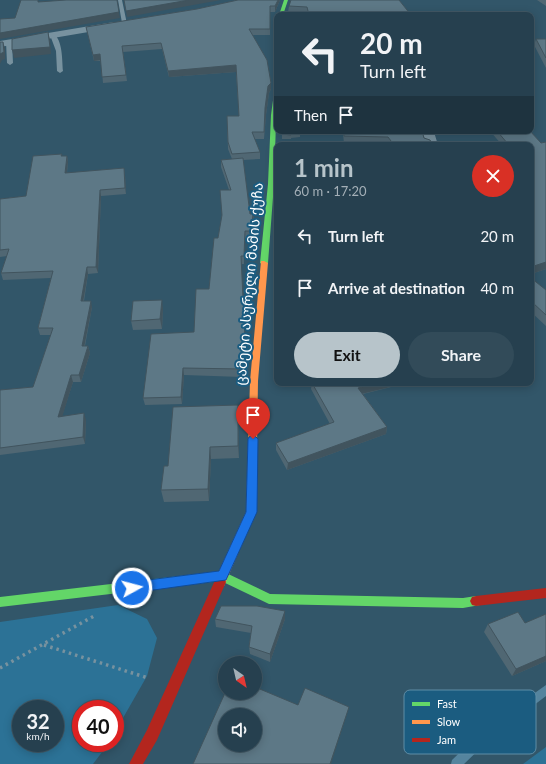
<!DOCTYPE html>
<html lang="en">
<head>
<meta charset="utf-8">
<style>
  :root { --surface:#26404f; --page:#324b59; --text:#f1f3f6; --muted:#a4afb7; --line:#425966; --accent:#b7c4ca }
  body { margin:0; font-family:Lato,"Noto Sans Georgian",sans-serif; background:var(--page); color:var(--text); height:100vh; display:flex; flex-direction:column; font-size:15px; white-space:nowrap }
  * { box-sizing:border-box; margin:0 }
  p { font-size:13px; color:var(--muted) }
  .icon { flex:none; width:22px; height:22px; fill:none; stroke:currentColor; stroke-width:2; stroke-linecap:round; stroke-linejoin:round }
  .map { position:relative; flex:1; overflow:hidden }
  .side { position:absolute; left:274px; top:142px; width:260px; height:244px; display:flex; flex-direction:column; background:var(--surface); border-radius:8px; box-shadow:0 2px 10px #0003,0 0 0 1px var(--line) }
  .side>* { flex:none }
  .hud { position:absolute; left:274px; top:12px; width:260px; height:122px; border-radius:8px; box-shadow:0 2px 10px #0003,0 0 0 1px var(--line); background:#26404f; color:var(--text); overflow:hidden }
  .needle { width:26px; rotate:146deg }
  .tools { position:absolute; left:218px; top:656px; display:grid; gap:8px }
  .tools a { display:grid; place-items:center; width:44px; height:44px; border-radius:50%; background:var(--surface); box-shadow:0 2px 10px #0003,0 0 0 1px var(--line); font-size:20px }
  .speed { position:absolute; left:12px; top:700px; display:flex; gap:8px; font-size:20px; font-weight:700; text-align:center }
  .speed>* { display:grid; place-content:center; width:52px; height:52px; border-radius:50%; background:var(--surface); box-shadow:0 2px 10px #0003,0 0 0 1px var(--line); line-height:1 }
  .speed small { font-size:10px; font-weight:400 }
  .speed .limit { border:6px solid #d22; background:#fff; color:#111 }
  .pin { position:absolute; display:grid; place-items:center; width:34px; height:34px; color:#fff; margin:-41px -17px; border-radius:50% 50% 50% 0; rotate:-45deg; box-shadow:0 0 4px #0007 }
  .pin .icon { rotate:45deg }
  .me { position:absolute; width:44px; margin:-22px; rotate:83deg; stroke-linejoin:round; filter:drop-shadow(0 0 3px #0008) }
  .turn { display:flex; align-items:center; gap:14px; height:84px; padding:0 20px; font-size:18px }
  .turn .icon { width:52px; height:52px; stroke-width:2.5 }
  .turn b { display:block; font-size:28px; line-height:34px }
  .then { display:flex; align-items:center; height:38px; padding:0 20px; background:#0003; gap:8px; font-size:15px }
  .round { display:grid; place-items:center; flex:none; width:42px; height:42px; border-radius:21px; background:var(--page) }
  .overview { display:flex; align-items:center; justify-content:space-between; height:68px; padding:0 20px }
  h1 { font-size:24px; font-weight:700; line-height:30px; color:var(--accent) }
  .primary-button { display:flex; gap:8px; margin-top:auto; padding:8px 20px }
  .primary-button a { flex:1; height:46px; border-radius:24px; background:var(--accent); color:#111; font-size:16px; font-weight:700; line-height:46px; text-align:center }
  .primary-button a+a { background:var(--page); color:var(--text) }
  ul { padding:0; list-style:none }
  li { display:flex; align-items:center; gap:12px; height:52px; padding:0 20px }
  li div { flex:1 }
  li b { display:block; font-size:15px }
  li em { font-style:normal }
  .map>svg:first-child { display:block }
  .green { fill:#2c7296; fill-rule:evenodd }
  .lines { fill:none; stroke-linecap:round; stroke-linejoin:round }
  .stream { fill:#55849e; fill-rule:evenodd }
  .path { stroke:#78929f; stroke-width:3.5; stroke-dasharray:2.5 4; stroke-linecap:butt }
  .lane { fill:#78929f; fill-rule:evenodd }
  .street { fill:#78929f; fill-rule:evenodd }
  .fast { fill:#63d668; fill-rule:evenodd }
  .slow { fill:#ff974d; fill-rule:evenodd }
  .jam { fill:#b3261e; fill-rule:evenodd }
  .wall { fill:#506773 }
  .shaded-wall { fill:#41545e }
  .building { fill:#5d7886; stroke:#41545e; fill-rule:evenodd }
  .route { fill:#1a73e8; stroke:#114b97 }
  .labels { text-anchor:middle; stroke-width:4; stroke-linejoin:round; paint-order:stroke }
  .street-label { font-size:14px; fill:#fff; stroke:#1b5c80 }
  .key { fill:#1b5c80; stroke:#5f8da6; stroke-width:1 }
  .key-label { font-size:11px; fill:#fff }
</style>
</head>
<body>
<div class="map">
<svg width="546" height="764" viewBox="0 0 546 764">
  <rect width="100%" height="100%" fill="#325669"/>
  <path class="green" d="M 118,605 L 147,619 L 157,638 L 147,676 L 115,732 L 115,709 L 81,709 L 81,743 L 109,743 L 93,764 L 0,764 L 0,622 ZM 21,709 L 55,709 L 55,743 L 21,743 Z
    M 546,747 L 546,764 L 523,764 Z"/>
  <g class="lines">
    <path class="stream" d="M 546,685 L 546,696 L 492,737 L 464,764 L 451,764 L 452,760 L 484,729 Z"/>
    <path class="path" d="M 44,645 L 148,678
      M 0,668 L 94,616"/>
    <path class="lane" d="M 118,0 L 122,0 L 127,24 L 122,23 Z
      M 53,33 C 63,40 62,60 63,71 L 60,73 L 57,71 L 56,51 L 50,35 Z
      M 9,40 L 12,42 L 13,63 L 10,65 L 7,63 L 6,42 Z"/>
    <path class="street" d="M 114,22 L 119,25 L 118,27 L 0,47 L 0,41 Z
      M 428,131 L 434,132 L 438,145 L 424,145 L 422,135 L 424,132 Z"/>
    <path class="fast" d="M 284,0 L 288,0 L 283,15 L 279,15 Z
      M 277,91 L 274,184 L 268,263 L 264,265 L 260,263 L 268,184 L 271,115 L 274,93 Z
      M 222,571 L 270,594 L 463,598 L 476,596 L 480,597 L 482,601 L 480,605 L 463,608 L 269,604 L 221,581 L 0,607 L 0,597 Z"/>
    <path class="slow" d="M 277,54 L 277,64 L 274,62 L 275,55 Z
      M 261,261 L 264,261 L 268,263 L 258,381 L 256,512 L 224,586 L 220,587 L 216,586 L 214,582 L 246,512 L 250,381 Z"/>
    <path class="jam" d="M 220,577 L 224,578 L 226,582 L 157,740 L 143,764 L 129,764 L 147,730 L 216,578 Z
      M 546,588 L 546,598 L 476,606 L 472,605 L 470,601 L 472,597 L 476,596 Z"/>
  </g>
  <path class="wall" d="M 238,0 L 280,0 L 275,12 L 270,12 L 270,35 L 253,35 L 271,83 L 271,89 L 269,93 L 266,115 L 264,139 L 254,139 L 260,152 L 260,159 L 243,160 L 250,214 L 253,214 L 254,221 L 252,238 L 245,238 L 244,264 L 241,264 L 245,348 L 242,377 L 184,375 L 182,404 L 145,405 L 143,398 L 194,332 L 209,289 L 218,238 L 229,190 L 221,167 L 221,160 L 232,159 L 228,149 L 227,116 L 239,116 L 236,72 L 169,77 L 162,49 L 123,52 L 127,81 L 103,83 L 101,61 L 94,61 L 86,27 L 197,9 Z
    M 291,0 L 411,15 L 308,15 L 307,13 L 288,12 L 289,6 Z
    M 537,0 L 546,0 L 546,6 Z
    M 536,39 L 546,39 L 546,68 L 534,45 Z
    M 282,131 L 300,131 L 300,137 L 291,138 L 291,139 L 282,139 Z
    M 337,131 L 422,131 L 424,138 L 433,145 L 388,145 L 388,143 L 344,143 L 343,134 L 337,134 Z
    M 490,131 L 530,131 L 541,143 L 546,142 L 546,269 L 531,274 L 502,145 Z
    M 62,156 L 67,156 L 68,162 L 67,173 L 125,175 L 126,194 L 101,196 L 98,273 L 88,274 L 84,301 L 92,307 L 85,346 L 88,346 L 90,353 L 81,382 L 73,382 L 62,416 L 86,420 L 85,444 L 0,455 L 0,390 L 33,387 L 51,335 L 40,335 L 38,328 L 51,278 L 3,280 L 1,273 L 7,256 L 0,257 L 0,199 L 26,196 Z
    M 531,278 L 546,290 L 546,326 L 531,312 Z
    M 163,309 L 162,329 L 133,330 L 131,321 Z
    M 312,383 L 407,383 L 363,394 L 387,427 L 386,434 L 287,470 L 276,450 L 276,443 L 330,424 L 311,389 Z
    M 238,405 L 239,458 L 211,459 L 209,501 L 164,502 L 161,490 L 168,466 Z
    M 546,614 L 546,661 L 512,676 L 484,632 L 488,624 L 525,623 Z
    M 215,619 L 285,619 L 270,662 L 250,654 L 249,647 L 251,633 L 216,627 Z"/>
  <path class="shaded-wall" d="M 189,0 L 221,0 L 127,17 L 126,11 Z
    M 278,0 L 280,0 L 275,12 L 275,6 Z
    M 119,12 L 120,18 L 0,39 L 0,33 Z
    M 48,32 L 50,40 L 51,54 L 14,58 L 12,50 Z
    M 3,42 L 5,48 L 5,59 L 2,60 L 0,64 L 0,54 Z
    M 100,54 L 101,60 L 94,61 L 93,55 Z
    M 236,65 L 236,72 L 169,77 L 168,71 Z
    M 271,83 L 271,89 L 269,93 L 266,115 L 264,139 L 265,108 L 268,86 Z
    M 67,156 L 68,162 L 66,180 L 65,173 Z
    M 124,168 L 125,175 L 126,194 L 125,188 Z
    M 100,190 L 101,196 L 98,273 L 96,267 Z
    M 253,214 L 254,221 L 252,238 L 251,231 Z
    M 245,231 L 245,238 L 244,264 L 244,256 Z
    M 546,262 L 546,269 L 531,274 L 531,267 Z
    M 87,267 L 88,274 L 82,308 L 81,301 Z
    M 162,300 L 163,309 L 162,329 L 160,319 Z
    M 91,301 L 92,307 L 83,353 L 82,346 Z
    M 245,341 L 245,348 L 242,377 L 242,369 Z
    M 88,346 L 90,353 L 81,382 L 79,375 Z
    M 183,368 L 184,375 L 182,404 L 181,397 Z
    M 71,375 L 73,382 L 60,424 L 58,417 Z
    M 379,383 L 407,383 L 357,395 L 358,388 Z
    M 238,405 L 238,418 L 239,458 L 238,446 Z
    M 84,413 L 86,420 L 85,444 L 83,437 Z
    M 387,427 L 386,434 L 287,470 L 288,463 Z
    M 210,447 L 211,459 L 209,501 L 208,489 Z
    M 285,611 L 285,619 L 270,662 L 270,654 Z
    M 546,656 L 546,661 L 512,676 L 516,669 Z
    M 349,707 L 346,717 L 331,764 L 330,764 Z"/>
  <path class="building" d="M 21,0 L 38,0 L 38,2 L 66,0 L 117,0 L 119,12 L 0,33 L 0,19 L 15,18 Z
    M 124,0 L 189,0 L 126,11 Z
    M 238,0 L 278,0 L 275,6 L 270,6 L 270,29 L 249,29 L 267,60 L 271,83 L 268,86 L 265,108 L 264,132 L 252,132 L 260,152 L 232,154 L 228,142 L 227,116 L 239,116 L 236,65 L 168,71 L 161,43 L 122,46 L 126,75 L 102,77 L 100,54 L 93,55 L 86,27 L 197,9 Z
    M 291,0 L 399,0 L 411,15 L 309,15 L 307,7 L 289,6 Z
    M 466,11 L 470,15 L 420,15 Z
    M 48,32 L 50,47 L 12,50 L 12,39 Z
    M 536,39 L 546,39 L 546,58 Z
    M 0,42 L 3,42 L 4,52 L 0,54 Z
    M 282,131 L 300,131 L 300,133 L 291,133 L 291,135 L 282,134 Z
    M 344,131 L 422,131 L 424,138 L 430,140 L 433,145 L 394,145 L 388,137 L 344,136 Z
    M 497,131 L 530,131 L 541,143 L 546,142 L 546,262 L 531,267 L 531,145 L 502,145 L 508,144 Z
    M 62,154 L 61,156 L 67,156 L 65,173 L 124,168 L 125,188 L 100,190 L 96,267 L 87,267 L 81,301 L 91,301 L 82,346 L 88,346 L 79,375 L 71,375 L 58,417 L 84,413 L 83,437 L 0,448 L 0,390 L 33,387 L 53,328 L 38,328 L 53,271 L 1,273 L 9,249 L 0,250 L 0,199 L 26,196 L 33,156 Z
    M 243,158 L 250,214 L 253,214 L 251,231 L 245,231 L 244,256 L 241,256 L 245,341 L 242,369 L 183,368 L 181,397 L 143,398 L 151,334 L 194,332 L 196,289 L 209,289 L 214,238 L 218,238 L 222,215 L 220,190 L 231,190 L 221,160 Z
    M 531,278 L 546,290 L 546,315 L 533,303 L 531,304 Z
    M 162,300 L 160,319 L 131,321 L 133,301 Z
    M 312,383 L 379,383 L 358,388 L 387,427 L 288,463 L 276,443 L 334,422 Z
    M 238,405 L 238,446 L 210,447 L 208,489 L 161,490 L 164,466 L 168,466 L 173,407 Z
    M 221,606 L 257,606 L 285,611 L 270,654 L 249,647 L 252,626 L 215,619 Z
    M 518,612 L 525,623 L 546,614 L 546,656 L 516,669 L 488,624 Z
    M 255,687 L 298,705 L 305,688 L 349,707 L 330,764 L 193,764 L 225,693 L 255,693 ZM 225,715 L 255,715 L 255,745 L 225,745 Z"/>
  <path class="route" d="M 253,435 L 256,437 L 258,439 L 257,512 L 226,580 L 132,593 L 128,592 L 126,588 L 128,584 L 132,582 L 219,571 L 246,512 L 248,439 L 249,437 Z"/>
  <g class="labels">
    <g class="street-label">
      <text transform="translate(249 284) rotate(-85)" y="5">ცამეტი ასურელი მამის ქუჩა</text>
    </g>
  </g>
  <rect x="404" y="690" width="132" height="64" rx="6" class="key"/>
  <rect x="412" y="702" width="18" height="4" fill="#63d668"/>
  <rect x="412" y="720" width="18" height="4" fill="#ff974d"/>
  <rect x="412" y="738" width="18" height="4" fill="#b3261e"/>
  <g class="key-label">
    <text x="437" y="708">Fast</text>
    <text x="437" y="726">Slow</text>
    <text x="437" y="744">Jam</text>
  </g>
</svg>
<div class="tools">
<a><svg class="needle" viewBox="-14 -14 28 28"><path d="M0-13l5 13h-10z" fill="#e53935"/><path d="M0 13l5-13h-10z" fill="#a4afb7"/></svg></a>
<a><svg class="icon" aria-label="sound" viewBox="0 0 24 24"><path d="M4 9h4l5-4v14l-5-4H4zM17 9q2 3 0 6"/></svg></a>
</div>
<div class="speed"><div>32<small>km/h</small></div><div class="limit">40</div></div>
<div class="pin" style="left:253px;top:439px;background:#d93025"><svg class="icon" aria-label="arrive" viewBox="0 0 24 24"><path d="M6 21V4h12l-3 4 3 4H6"/></svg></div>
<svg class="me" style="left:132px;top:588px" viewBox="-20 -20 40 40"><circle r="17" fill="#1a73e8" stroke="#fff" stroke-width="3"/><path d="M0-11L8 9 0 5-8 9z" fill="#fff"/></svg>
<div class="hud">
<div class="turn"><svg class="icon" aria-label="left" viewBox="0 0 24 24"><path d="M17 20v-9H6M10 6l-5 5 5 5"/></svg><div><b>20 m</b>Turn left</div></div>
<div class="then">Then<svg class="icon" aria-label="arrive" viewBox="0 0 24 24"><path d="M6 21V4h12l-3 4 3 4H6"/></svg></div>
</div>
<section class="side">
<div class="overview"><div><h1>1 min</h1><p>60 m · 17:20</p></div><a class="round" style="background:#d93025;color:#fff"><svg class="icon" aria-label="close" viewBox="0 0 24 24"><path d="M6 6l12 12M18 6L6 18"/></svg></a></div>
<ul>
<li><svg class="icon" aria-label="left" viewBox="0 0 24 24"><path d="M17 20v-9H6M10 6l-5 5 5 5"/></svg><div><b>Turn left</b></div><em>20 m</em></li>
<li><svg class="icon" aria-label="arrive" viewBox="0 0 24 24"><path d="M6 21V4h12l-3 4 3 4H6"/></svg><div><b>Arrive at destination</b></div><em>40 m</em></li>
</ul>
<div class="primary-button"><a>Exit</a><a>Share</a></div>
</section>
</div>
</body>
</html>
